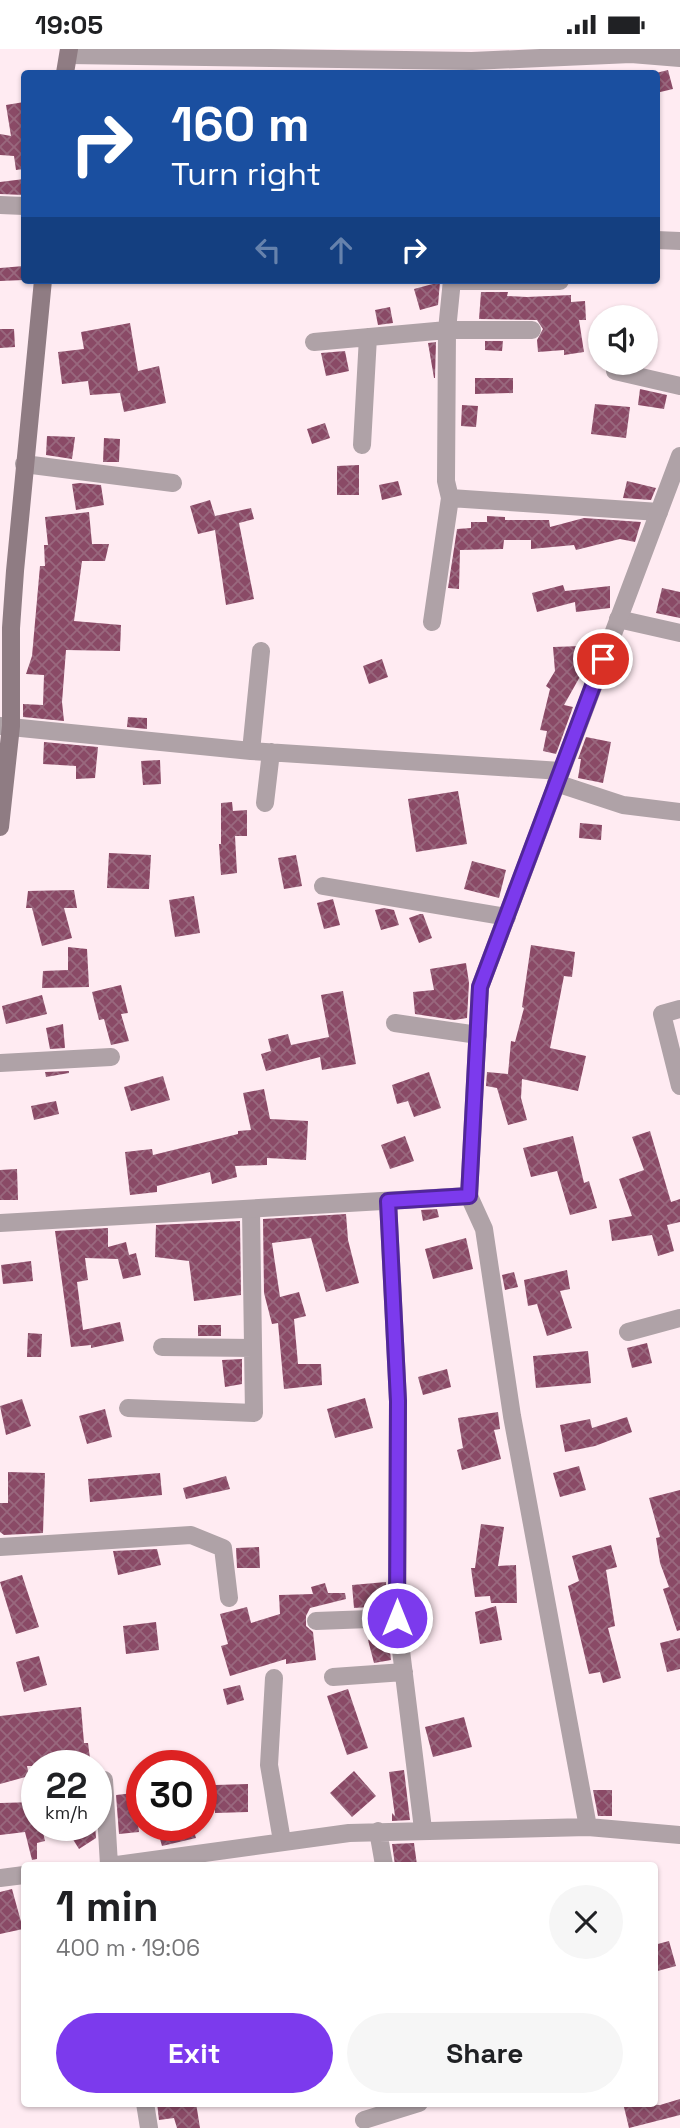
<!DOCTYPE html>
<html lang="en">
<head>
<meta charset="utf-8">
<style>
  :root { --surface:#fff; --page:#f6f6f6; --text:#202124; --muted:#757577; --accent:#7c3aed }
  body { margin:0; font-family:"Space Grotesk",sans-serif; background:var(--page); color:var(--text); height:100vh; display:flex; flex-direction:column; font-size:26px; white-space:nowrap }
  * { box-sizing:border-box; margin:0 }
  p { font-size:23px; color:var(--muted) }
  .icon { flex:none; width:38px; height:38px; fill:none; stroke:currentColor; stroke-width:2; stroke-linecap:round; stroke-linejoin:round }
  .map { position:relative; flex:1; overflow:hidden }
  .side { position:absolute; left:21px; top:1813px; width:637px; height:245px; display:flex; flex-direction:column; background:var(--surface); border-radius:7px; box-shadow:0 2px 5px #0004 }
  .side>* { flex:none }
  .top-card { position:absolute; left:21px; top:21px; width:639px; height:214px; border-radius:7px; box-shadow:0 2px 5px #0004; background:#1a4fa0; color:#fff; overflow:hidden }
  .controls { position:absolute; left:588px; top:256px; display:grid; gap:14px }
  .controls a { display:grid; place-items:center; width:70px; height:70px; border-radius:50%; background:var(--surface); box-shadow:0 2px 5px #0004; font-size:35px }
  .speed { position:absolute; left:21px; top:1701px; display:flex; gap:14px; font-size:35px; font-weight:700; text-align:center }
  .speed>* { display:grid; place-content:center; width:91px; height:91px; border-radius:50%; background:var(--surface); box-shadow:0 2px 5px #0004; line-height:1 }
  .speed small { font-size:18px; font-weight:400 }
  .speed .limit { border:10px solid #d22; background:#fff; color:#111 }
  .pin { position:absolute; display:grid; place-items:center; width:60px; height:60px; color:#fff; margin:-30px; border:4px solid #fff; border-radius:50%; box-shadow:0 2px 7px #0007 }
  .me { position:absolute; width:77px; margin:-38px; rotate:0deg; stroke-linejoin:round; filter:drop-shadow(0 0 5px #0008) }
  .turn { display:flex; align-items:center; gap:24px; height:147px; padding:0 35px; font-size:32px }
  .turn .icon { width:91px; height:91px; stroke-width:2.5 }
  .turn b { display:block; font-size:49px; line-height:60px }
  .lanes { display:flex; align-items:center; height:66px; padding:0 35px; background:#0003; justify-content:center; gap:35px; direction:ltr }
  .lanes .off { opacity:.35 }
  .round { display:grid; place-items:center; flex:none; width:74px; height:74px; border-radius:37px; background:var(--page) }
  .head { display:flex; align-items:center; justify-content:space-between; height:119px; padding:0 35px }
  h1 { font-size:42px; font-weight:600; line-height:52px }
  .button { display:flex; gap:14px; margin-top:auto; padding:14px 35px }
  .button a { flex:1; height:80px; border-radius:42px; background:var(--accent); color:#fff; font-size:28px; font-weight:600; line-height:80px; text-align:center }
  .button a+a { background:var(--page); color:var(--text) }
  .status { display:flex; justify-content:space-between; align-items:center; height:49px; padding:0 35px; background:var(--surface); direction:ltr }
  .status svg { height:19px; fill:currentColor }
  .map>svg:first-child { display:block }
  .building { fill:url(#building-cross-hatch) }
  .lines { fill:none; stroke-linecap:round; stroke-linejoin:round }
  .minor { stroke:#afa2a7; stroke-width:18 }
  .tertiary { stroke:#afa2a7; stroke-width:18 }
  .secondary { stroke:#8f7c83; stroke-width:18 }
  .route-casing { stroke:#51269a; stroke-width:18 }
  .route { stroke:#7c3aed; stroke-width:12 }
</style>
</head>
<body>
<div class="status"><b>19:05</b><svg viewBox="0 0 49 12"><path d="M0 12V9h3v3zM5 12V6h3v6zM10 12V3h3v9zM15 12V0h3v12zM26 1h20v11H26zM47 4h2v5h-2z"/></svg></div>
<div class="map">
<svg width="680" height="2079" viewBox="0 0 680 2079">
  <defs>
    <pattern id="building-cross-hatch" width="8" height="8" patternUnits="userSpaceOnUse" patternTransform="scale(1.75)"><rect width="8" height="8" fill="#8a4a66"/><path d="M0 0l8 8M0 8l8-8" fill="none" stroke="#99687e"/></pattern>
  </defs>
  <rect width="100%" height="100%" fill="#ffebf2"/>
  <path class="building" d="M 668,21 L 673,40 L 656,44 L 656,24 Z
    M 24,53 L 24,120 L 16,121 L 14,107 L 0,106 L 0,85 L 11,87 L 6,56 Z
    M 24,130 L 24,146 L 0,145 L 0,133 Z
    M 24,217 L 24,231 L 0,232 L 0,219 Z
    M 440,233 L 438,256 L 420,261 L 414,240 Z
    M 481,243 L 508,243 L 507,247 L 527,248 L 571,246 L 571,253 L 585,252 L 586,271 L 579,271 L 584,303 L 564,306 L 564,301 L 538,303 L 537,291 L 543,280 L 537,271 L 479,270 Z
    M 390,258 L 393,274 L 378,276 L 375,261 Z
    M 130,274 L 138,322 L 159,317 L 166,354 L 124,363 L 120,344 L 90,346 L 88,332 L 62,335 L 58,303 L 84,300 L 81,283 Z
    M 0,280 L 14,280 L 15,298 L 0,299 Z
    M 485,292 L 503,292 L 502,302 L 485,301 Z
    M 436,293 L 435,329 L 434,329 L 428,294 Z
    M 345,302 L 349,322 L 326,327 L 321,304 Z
    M 475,329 L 513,329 L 513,344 L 475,345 Z
    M 640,340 L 667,346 L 664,360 L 638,356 Z
    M 595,355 L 630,358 L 626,389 L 591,385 Z
    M 462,356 L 478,357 L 476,378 L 461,377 Z
    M 325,374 L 330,389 L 312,395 L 307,380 Z
    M 47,387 L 75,388 L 72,410 L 46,406 Z
    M 104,389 L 120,390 L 119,413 L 103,413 Z
    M 359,416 L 359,446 L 337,446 L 337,417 Z
    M 398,432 L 402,446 L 382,451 L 379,436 Z
    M 627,432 L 656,439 L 651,451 L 623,449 Z
    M 80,434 L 101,436 L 104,456 L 76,461 L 72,435 Z
    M 210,451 L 215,467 L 251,459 L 254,470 L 239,474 L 254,550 L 226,556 L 215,481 L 198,485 L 190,457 Z
    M 89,463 L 92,495 L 109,495 L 105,512 L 82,512 L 74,572 L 121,576 L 120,602 L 66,601 L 62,653 L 64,672 L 23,668 L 23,655 L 43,656 L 44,626 L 26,625 L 32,607 L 40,517 L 45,517 L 44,496 L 48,496 L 45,468 Z
    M 487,467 L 505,468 L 505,471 L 549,471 L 550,478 L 584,469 L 641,473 L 635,493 L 620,490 L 576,501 L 574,496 L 531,500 L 531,491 L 504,491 L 503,500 L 460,501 L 459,540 L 448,539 L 457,480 L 471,479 L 471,473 L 487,473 Z
    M 563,536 L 565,542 L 610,537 L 610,559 L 576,563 L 575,553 L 537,563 L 532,544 Z
    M 662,539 L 680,543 L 680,569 L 656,564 Z
    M 581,597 L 582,624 L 564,656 L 573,658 L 556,705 L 543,702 L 547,682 L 540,681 L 550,640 L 546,637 L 555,622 L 553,598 Z
    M 382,610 L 388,628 L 369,635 L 363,617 Z
    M 128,668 L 147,669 L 147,680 L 127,678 Z
    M 586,688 L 611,693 L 603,734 L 578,729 L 581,710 L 578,710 Z
    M 44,693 L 98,698 L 95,729 L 76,730 L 76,717 L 43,715 Z
    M 160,711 L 161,735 L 143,736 L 141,712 Z
    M 458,742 L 467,795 L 416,803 L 408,750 Z
    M 232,753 L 233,762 L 247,761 L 247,787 L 235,787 L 237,824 L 221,826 L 219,795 L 221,795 L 221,754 Z
    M 580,774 L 602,776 L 601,791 L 579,789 Z
    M 109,804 L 151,806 L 149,840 L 107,839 Z
    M 296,806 L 302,837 L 284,840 L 278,809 Z
    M 472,812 L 506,821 L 499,849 L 464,840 Z
    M 74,841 L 77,859 L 64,859 L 72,889 L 42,897 L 32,859 L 26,859 L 28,842 Z
    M 194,847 L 200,884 L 175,888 L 169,851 Z
    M 333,850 L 340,876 L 324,880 L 317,854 Z
    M 384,859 L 394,861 L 399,876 L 381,881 L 375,861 Z
    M 420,865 L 423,865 L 432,889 L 419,894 L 409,869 Z
    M 531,896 L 575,903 L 572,928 L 564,927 L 550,999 L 586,1007 L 578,1042 L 522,1030 L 521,1049 L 527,1071 L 508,1076 L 497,1039 L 486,1037 L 487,1023 L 508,1025 L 511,992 L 515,993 L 524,959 L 522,958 Z
    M 68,898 L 87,900 L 89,938 L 42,939 L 43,922 L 68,921 Z
    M 466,914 L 469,934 L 467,969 L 454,971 L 415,965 L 413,943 L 434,941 L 430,920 Z
    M 121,936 L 128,964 L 121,965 L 129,992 L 111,996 L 104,970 L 99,971 L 92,943 Z
    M 343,942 L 356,1015 L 322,1021 L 320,1008 L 266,1022 L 261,1005 L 271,1002 L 268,990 L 288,985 L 291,996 L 329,988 L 321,946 Z
    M 42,946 L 47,965 L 6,975 L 2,957 Z
    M 63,975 L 65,999 L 50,1000 L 46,979 Z
    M 69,1022 L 69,1024 L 46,1028 L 45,1023 Z
    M 429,1023 L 441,1059 L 414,1068 L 408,1052 L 397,1055 L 392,1036 Z
    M 163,1027 L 170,1051 L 131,1062 L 124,1038 Z
    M 264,1040 L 270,1070 L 308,1072 L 306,1111 L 267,1109 L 267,1116 L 235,1117 L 237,1128 L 212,1135 L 210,1123 L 157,1137 L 157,1143 L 130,1146 L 125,1103 L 152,1100 L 153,1106 L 238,1085 L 238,1082 L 251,1081 L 243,1044 Z
    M 56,1052 L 59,1065 L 34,1071 L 31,1057 Z
    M 650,1082 L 671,1153 L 680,1150 L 680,1173 L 667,1176 L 674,1202 L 658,1207 L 652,1186 L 612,1192 L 609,1171 L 632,1167 L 619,1130 L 644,1121 L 632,1088 Z
    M 405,1087 L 414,1112 L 390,1120 L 381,1096 Z
    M 573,1087 L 584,1134 L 589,1132 L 597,1159 L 570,1166 L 557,1122 L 531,1128 L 523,1099 Z
    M 17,1120 L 18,1151 L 0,1151 L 0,1121 Z
    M 437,1160 L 439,1168 L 423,1172 L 421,1161 Z
    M 346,1165 L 348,1191 L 359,1234 L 326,1243 L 311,1189 L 272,1194 L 280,1248 L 299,1243 L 306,1267 L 294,1270 L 298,1315 L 321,1315 L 322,1336 L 284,1340 L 278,1274 L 272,1275 L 264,1244 L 263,1170 Z
    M 240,1172 L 241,1246 L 194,1252 L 189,1212 L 155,1208 L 156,1176 Z
    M 108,1179 L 108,1198 L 126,1193 L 129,1206 L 136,1204 L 141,1226 L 123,1230 L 118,1210 L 85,1209 L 88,1231 L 77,1233 L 83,1281 L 120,1273 L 124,1292 L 91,1299 L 91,1296 L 71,1298 L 55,1182 Z
    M 466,1189 L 473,1220 L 433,1230 L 425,1200 Z
    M 31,1212 L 33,1232 L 3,1235 L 1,1216 Z
    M 567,1221 L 570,1240 L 560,1242 L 572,1279 L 547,1287 L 537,1255 L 528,1257 L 524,1231 Z
    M 514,1223 L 518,1238 L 505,1241 L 502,1226 Z
    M 198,1276 L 221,1276 L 221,1287 L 198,1287 Z
    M 28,1284 L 42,1285 L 41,1308 L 27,1308 Z
    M 647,1294 L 652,1314 L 632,1319 L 627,1299 Z
    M 588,1302 L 591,1334 L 536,1339 L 533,1307 Z
    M 242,1310 L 242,1335 L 225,1338 L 222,1311 Z
    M 447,1320 L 451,1338 L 423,1346 L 418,1328 Z
    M 365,1349 L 373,1379 L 335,1389 L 327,1360 Z
    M 22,1350 L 31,1377 L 6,1386 L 0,1357 Z
    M 105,1360 L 112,1388 L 87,1395 L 79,1367 Z
    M 498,1363 L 500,1380 L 494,1381 L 501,1410 L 462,1421 L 457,1401 L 463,1399 L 458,1369 Z
    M 627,1368 L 632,1383 L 595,1397 L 565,1403 L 560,1376 L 590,1370 L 592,1379 Z
    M 579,1417 L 586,1441 L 560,1448 L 553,1424 Z
    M 8,1423 L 45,1424 L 43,1484 L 4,1486 L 0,1483 L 0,1454 L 8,1454 Z
    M 160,1424 L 162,1446 L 90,1453 L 88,1430 Z
    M 226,1427 L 230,1440 L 186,1450 L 183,1439 Z
    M 680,1441 L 680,1581 L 677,1582 L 663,1540 L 669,1538 L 660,1514 L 656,1489 L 660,1488 L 649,1449 Z
    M 481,1475 L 504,1478 L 498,1517 L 516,1516 L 517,1554 L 491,1554 L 490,1547 L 475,1548 L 471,1519 L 475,1519 Z
    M 611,1496 L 617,1518 L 606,1521 L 615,1577 L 608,1579 L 621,1629 L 603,1634 L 600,1623 L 589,1625 L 568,1537 L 579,1532 L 572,1507 Z
    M 259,1498 L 260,1519 L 237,1519 L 236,1499 Z
    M 157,1500 L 161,1516 L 118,1526 L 113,1502 Z
    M 22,1526 L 39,1578 L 16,1585 L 0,1533 Z
    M 386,1533 L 386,1557 L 354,1559 L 352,1536 Z
    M 325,1534 L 328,1544 L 345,1544 L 346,1550 L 310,1559 L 306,1567 L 306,1577 L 313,1583 L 316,1611 L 286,1615 L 286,1610 L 230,1627 L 221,1597 L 228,1595 L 220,1565 L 247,1558 L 251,1574 L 280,1565 L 279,1546 L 313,1545 L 311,1538 Z
    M 496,1557 L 502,1591 L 480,1595 L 475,1563 Z
    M 156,1573 L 159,1601 L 126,1605 L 123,1577 Z
    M 388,1586 L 391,1611 L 374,1614 L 368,1591 Z
    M 680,1589 L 680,1620 L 667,1623 L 660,1594 Z
    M 39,1607 L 47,1636 L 24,1643 L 16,1613 Z
    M 240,1636 L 244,1651 L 227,1656 L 223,1640 Z
    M 348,1640 L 368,1699 L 347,1706 L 327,1647 Z
    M 81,1658 L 84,1694 L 88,1694 L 91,1717 L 27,1717 L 29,1727 L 0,1735 L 0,1667 Z
    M 464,1668 L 472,1698 L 433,1708 L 425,1678 Z
    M 404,1721 L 410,1771 L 392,1772 L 392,1764 L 395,1767 L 389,1723 Z
    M 354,1722 L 376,1747 L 352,1768 L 330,1744 Z
    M 248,1735 L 248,1763 L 215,1764 L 215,1736 Z
    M 593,1741 L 612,1741 L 612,1767 L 598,1767 Z
    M 134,1744 L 139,1783 L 119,1785 L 116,1746 Z
    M 37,1753 L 37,1780 L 42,1779 L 45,1792 L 37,1794 L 37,1810 L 32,1811 L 25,1783 L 0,1786 L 0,1754 Z
    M 64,1776 L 95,1776 L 96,1789 L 79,1800 Z
    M 156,1776 L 192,1776 L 196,1789 L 162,1797 Z
    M 414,1794 L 417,1816 L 395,1816 L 392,1795 Z
    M 12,1840 L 23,1880 L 0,1885 L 0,1843 Z
    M 669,1892 L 676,1917 L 654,1923 L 654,1896 Z
    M 680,2050 L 680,2066 L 629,2079 L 623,2054 L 660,2056 Z
    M 157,2054 L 196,2054 L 200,2079 L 177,2079 L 174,2069 L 159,2071 Z"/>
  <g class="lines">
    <path class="minor" d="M 0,156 L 24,157
      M 656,191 L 680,192
      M 452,231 L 447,281 L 446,432 L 450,449 L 659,463
      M 452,232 L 560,232
      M 314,293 L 447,281 L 532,281
      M 615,322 L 680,337
      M 362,396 L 368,288
      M 24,415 L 173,434
      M 618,570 L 680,584
      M 432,573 L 450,449
      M 0,677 L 251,702 L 561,722
      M 251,702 L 261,602
      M 556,734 L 623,756 L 680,763
      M 265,754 L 271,703
      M 323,837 L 507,868
      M 680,960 L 662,965 L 680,1037
      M 395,974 L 478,986
      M 0,1014 L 111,1008
      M 469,1147 L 484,1180 L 512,1367 L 588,1778
      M 388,1152 L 398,1352 L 397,1569 L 423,1780
      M 628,1283 L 680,1269
      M 162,1298 L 253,1299
      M 128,1359 L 254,1364 L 251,1160
      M 0,1498 L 191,1486 L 223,1499 L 229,1549
      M 316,1572 L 397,1569
      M 333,1628 L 404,1623
      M 274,1629 L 269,1716 L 282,1792
      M 104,1731 L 109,1816
      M 378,1782 L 384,1816
      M 117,1816 L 349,1784 L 588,1778 L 680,1786
      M 0,1829 L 24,1826
      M 145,2054 L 149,2079
      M 364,2071 L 419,2054"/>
    <path class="tertiary" d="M 69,6 L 472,12 L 631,5 L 680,9
      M 0,1174 L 469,1147 L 480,938 L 680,407"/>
    <path class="secondary" d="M 65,24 L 69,0
      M 0,778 L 11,677 L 11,579 L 15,522 L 43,231"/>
  </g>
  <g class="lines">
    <g class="route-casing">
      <path id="route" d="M 397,1569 L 398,1352 L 388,1152 L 469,1147 L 480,938 L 603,610"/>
    </g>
    <use href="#route" class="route"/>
  </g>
</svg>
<div class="controls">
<a><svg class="icon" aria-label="sound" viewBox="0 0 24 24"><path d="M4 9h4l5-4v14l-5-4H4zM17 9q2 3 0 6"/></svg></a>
</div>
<div class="speed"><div>22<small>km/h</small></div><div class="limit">30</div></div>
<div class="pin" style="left:603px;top:610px;background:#d93025"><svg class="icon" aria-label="arrive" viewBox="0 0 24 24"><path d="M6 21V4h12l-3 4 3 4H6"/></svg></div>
<svg class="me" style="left:397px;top:1569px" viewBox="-20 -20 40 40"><circle r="17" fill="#7c3aed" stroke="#fff" stroke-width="3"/><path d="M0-11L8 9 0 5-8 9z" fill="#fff"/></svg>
<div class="top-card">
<div class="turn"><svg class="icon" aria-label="right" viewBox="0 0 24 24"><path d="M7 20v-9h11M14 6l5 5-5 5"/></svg><div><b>160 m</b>Turn right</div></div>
<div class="lanes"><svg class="icon off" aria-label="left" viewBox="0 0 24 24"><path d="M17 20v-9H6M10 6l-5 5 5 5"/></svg><svg class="icon off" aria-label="ahead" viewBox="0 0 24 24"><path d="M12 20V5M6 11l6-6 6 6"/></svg><svg class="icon" aria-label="right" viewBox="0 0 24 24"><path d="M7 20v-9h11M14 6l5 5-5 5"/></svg></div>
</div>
<section class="side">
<div class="head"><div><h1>1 min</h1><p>400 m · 19:06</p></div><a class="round"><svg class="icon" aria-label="close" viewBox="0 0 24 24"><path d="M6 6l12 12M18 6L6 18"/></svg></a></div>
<div class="button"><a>Exit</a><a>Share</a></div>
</section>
</div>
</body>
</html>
